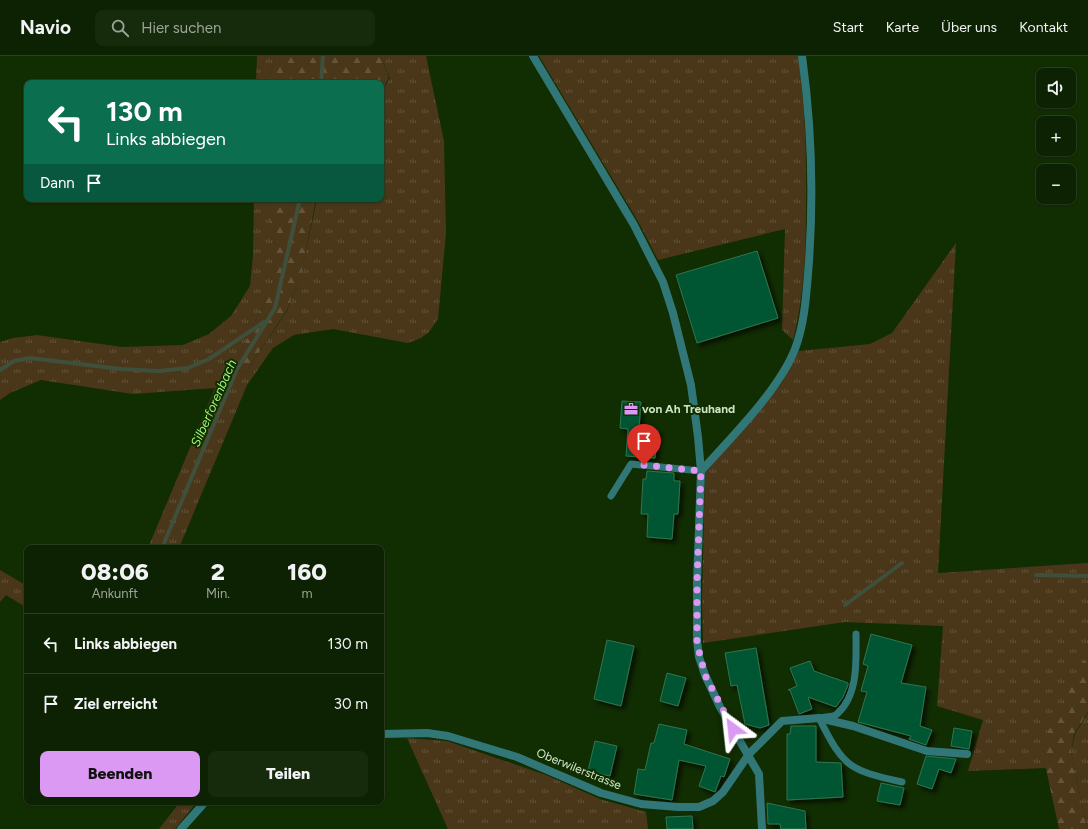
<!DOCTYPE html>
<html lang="de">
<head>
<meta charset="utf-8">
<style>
  :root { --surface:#0d2202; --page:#162a0c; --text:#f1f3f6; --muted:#9aa499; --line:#2d3f24; --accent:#dc99f4 }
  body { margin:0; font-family:Figtree,sans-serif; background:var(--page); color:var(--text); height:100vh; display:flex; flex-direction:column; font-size:15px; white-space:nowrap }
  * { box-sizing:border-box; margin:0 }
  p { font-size:13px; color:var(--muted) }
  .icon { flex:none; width:22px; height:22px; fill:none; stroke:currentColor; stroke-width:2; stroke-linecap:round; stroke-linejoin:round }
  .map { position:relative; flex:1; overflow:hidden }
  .panel { position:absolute; left:24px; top:489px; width:360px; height:260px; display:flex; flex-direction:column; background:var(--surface); border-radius:8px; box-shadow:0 1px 3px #0004,0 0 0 1px var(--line) }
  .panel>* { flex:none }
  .hud { position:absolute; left:24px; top:24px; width:360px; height:122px; border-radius:8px; box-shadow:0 1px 3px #0004,0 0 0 1px var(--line); background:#0b6e4f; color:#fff; overflow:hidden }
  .buttons { position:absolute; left:1036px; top:12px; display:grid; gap:8px }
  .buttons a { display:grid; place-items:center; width:40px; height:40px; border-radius:8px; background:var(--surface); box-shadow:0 1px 3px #0004,0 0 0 1px var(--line); font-size:20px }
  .pin { position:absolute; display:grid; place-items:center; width:34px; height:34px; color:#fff; margin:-41px -17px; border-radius:50% 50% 50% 0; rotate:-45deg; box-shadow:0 0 4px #0007 }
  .pin .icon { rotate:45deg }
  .me { position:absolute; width:44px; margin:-22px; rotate:330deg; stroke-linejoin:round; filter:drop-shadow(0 0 3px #0008) }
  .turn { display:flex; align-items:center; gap:14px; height:84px; padding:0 16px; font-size:18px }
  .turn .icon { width:52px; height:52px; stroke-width:2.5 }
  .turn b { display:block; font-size:28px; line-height:34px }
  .then { display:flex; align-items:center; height:38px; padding:0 16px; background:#0003; gap:8px; font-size:15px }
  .eta { display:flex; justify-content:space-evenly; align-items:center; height:68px; text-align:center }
  .eta b { font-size:24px; font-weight:800; line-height:28px }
  .button { display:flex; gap:8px; margin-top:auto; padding:8px 16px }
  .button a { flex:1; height:46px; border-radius:8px; background:var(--accent); color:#111; font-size:16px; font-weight:800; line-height:46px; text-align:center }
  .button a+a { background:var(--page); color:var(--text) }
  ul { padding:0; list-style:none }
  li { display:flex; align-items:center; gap:12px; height:60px; padding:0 16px; border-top:1px solid var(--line) }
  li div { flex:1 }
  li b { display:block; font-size:15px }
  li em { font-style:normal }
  header { display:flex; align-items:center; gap:24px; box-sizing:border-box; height:56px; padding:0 20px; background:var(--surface); border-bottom:1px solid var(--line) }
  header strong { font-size:19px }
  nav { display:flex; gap:22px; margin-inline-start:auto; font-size:14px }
  .search { width:280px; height:36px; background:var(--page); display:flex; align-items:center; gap:10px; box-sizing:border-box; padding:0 14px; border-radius:8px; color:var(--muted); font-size:15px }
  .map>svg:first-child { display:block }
  .grass { fill:url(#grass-tufts) }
  .forest { fill:url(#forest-firs) }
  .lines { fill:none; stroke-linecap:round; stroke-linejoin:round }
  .stream { stroke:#3e503b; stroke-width:4 }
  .building { fill:#035430; stroke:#2e764f; filter:url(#shadow) }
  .service { stroke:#327778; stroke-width:7 }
  .minor { stroke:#327778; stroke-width:8 }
  .tertiary { stroke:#327778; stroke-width:8 }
  .route { stroke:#dc99f4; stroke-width:7; stroke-dasharray:0 12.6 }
  .labels { text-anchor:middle; stroke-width:4; stroke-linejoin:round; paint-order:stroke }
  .poi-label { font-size:12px; font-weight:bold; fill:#cde4c5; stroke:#112d02; text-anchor:start }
  .street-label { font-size:12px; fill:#cde4c5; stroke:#112d02 }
  .water-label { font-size:13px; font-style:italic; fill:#9ef575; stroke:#112d02 }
</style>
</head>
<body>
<header>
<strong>Navio</strong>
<div class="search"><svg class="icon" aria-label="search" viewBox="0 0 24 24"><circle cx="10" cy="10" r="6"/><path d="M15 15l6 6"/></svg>Hier suchen</div>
<nav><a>Start</a><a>Karte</a><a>Über uns</a><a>Kontakt</a></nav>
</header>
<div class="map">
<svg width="1088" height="773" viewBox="0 0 1088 773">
  <defs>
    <pattern id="grass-tufts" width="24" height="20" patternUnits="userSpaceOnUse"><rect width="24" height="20" fill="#4a371a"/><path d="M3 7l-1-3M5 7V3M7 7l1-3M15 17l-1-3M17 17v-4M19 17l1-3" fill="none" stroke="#63543a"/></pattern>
    <pattern id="forest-firs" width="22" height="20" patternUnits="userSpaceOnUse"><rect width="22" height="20" fill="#4a371a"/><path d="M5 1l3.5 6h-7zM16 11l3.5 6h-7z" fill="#63543a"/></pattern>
    <filter id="shadow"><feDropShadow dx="3.5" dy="3.5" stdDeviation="2" flood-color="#0009"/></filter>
  </defs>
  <rect width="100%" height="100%" fill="#112d02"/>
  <path class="grass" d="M 257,0 L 275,0 L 268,27 L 256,27 Z
    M 380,0 L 426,0 L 444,85 L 446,177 L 438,263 L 429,276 L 421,282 L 408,287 L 333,273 L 294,279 L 273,292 L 247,329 L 179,492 L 148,492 L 215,332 L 133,338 L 41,324 L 10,337 L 0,344 L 0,286 L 13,282 L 37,279 L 122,291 L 183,289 L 209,278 L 231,260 L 250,230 L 253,200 L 254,143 L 268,143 L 275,189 L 275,224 L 233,312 L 245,317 L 287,255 L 302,213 L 317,143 L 381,143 L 381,37 L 390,22 Z
    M 539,0 L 798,0 C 805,50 807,101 806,152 C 806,196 804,241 793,284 L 782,274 L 785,173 L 658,204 L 639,167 Z
    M 956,187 L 938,517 L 1088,507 L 1088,590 L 1084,606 L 1042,690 L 1046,712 L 968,715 L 983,664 L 937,650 L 943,570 L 845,566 L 703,587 L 702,544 L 705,417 L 781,328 L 799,295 L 870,288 L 892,277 Z
    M 0,514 L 27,530 L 27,552 L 6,539 L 0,546 Z
    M 1088,657 L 1088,773 L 1087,773 L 1071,696 L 1075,678 Z
    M 407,682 L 447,685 L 546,719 L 600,743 L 646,756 L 648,773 L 448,773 Z
    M 180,746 L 197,746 L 175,773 L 159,773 Z"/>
  <path class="forest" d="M 275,0 L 380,0 L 389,21 L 381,37 L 381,27 L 268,27 Z
    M 268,143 L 316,143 L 302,214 L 287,254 L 245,317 L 233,312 L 275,224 L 275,188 L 269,158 Z
    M 1088,589 L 1088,656 L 1074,678 L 1071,696 L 1087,773 L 1059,773 L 1041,690 L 1083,607 Z"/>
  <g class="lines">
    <path class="stream" d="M 321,27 L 323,0
      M 0,314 L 14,305 L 30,302 L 121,313 L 158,315 L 188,312 L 209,303 L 264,266
      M 162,492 L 237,313 L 275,252 L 300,143
      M 1036,519 L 1088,520
      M 845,549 L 902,507"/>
  </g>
  <path class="building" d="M 757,195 L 778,262 L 697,287 L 676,219 Z
    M 622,345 L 641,346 L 639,373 L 658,375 L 655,402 L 626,400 L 628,373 L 620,372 Z
    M 647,415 L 674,417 L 674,425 L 680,425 L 678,458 L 674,458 L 672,483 L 647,481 L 648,458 L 641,458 L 643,423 L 646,423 Z
    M 871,578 L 912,589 L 901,627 L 926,631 L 920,670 L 932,674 L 926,689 L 909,683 L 911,680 L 858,666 L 867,636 L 861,635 L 868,610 L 863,608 Z
    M 607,584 L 634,590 L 621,650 L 594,643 Z
    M 756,592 L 769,669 L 760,672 L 745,668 L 737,629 L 731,630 L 725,597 Z
    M 810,605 L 814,615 L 848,627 L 848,629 L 843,641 L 836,651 L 808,641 L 812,653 L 799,658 L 790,634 L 788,634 L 797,630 L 790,612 Z
    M 667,617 L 686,622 L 678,650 L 660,645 Z
    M 659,668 L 687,674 L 684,688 L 730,703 L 724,721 L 721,720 L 715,736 L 699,730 L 706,710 L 679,704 L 672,744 L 634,738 L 638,713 L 645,714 L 651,687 L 654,687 Z
    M 791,670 L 816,670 L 816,706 L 841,707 L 843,741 L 787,744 L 787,678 L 790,678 Z
    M 954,672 L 972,675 L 969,693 L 951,690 Z
    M 595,685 L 617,690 L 610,720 L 588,715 Z
    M 926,700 L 956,703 L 951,717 L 939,713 L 932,733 L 917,728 Z
    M 881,727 L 904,732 L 900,749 L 877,745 Z
    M 767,747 L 805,755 L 806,773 L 781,773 L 780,768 L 768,768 Z
    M 692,760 L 693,773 L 667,773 L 666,761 Z"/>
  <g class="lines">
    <path class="service" d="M 611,440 L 631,408 L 701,415
      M 856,578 C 856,603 859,639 837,658 C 834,661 825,661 819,662 C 844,712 849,714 902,726"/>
    <path class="minor" d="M 701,415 C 731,382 779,334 795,293 C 804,269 806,243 808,218 C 814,145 812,72 802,0
      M 749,698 L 782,665 L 819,662 L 853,670 L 927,695 L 967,698"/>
    <path class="tertiary" d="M 533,0 L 634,169 L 663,226 L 673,257 L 691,329 L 698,381 L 701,415 L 697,526 L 697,584 L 699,601 L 705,619 L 720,651 L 759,718 L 762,773
      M 381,678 L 427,677 L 448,680 L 517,701 L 601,737 L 641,748 L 678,751 L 699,751 L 713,745 L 723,736 L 749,698
      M 181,773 L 205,746"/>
  </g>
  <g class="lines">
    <path class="route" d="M 644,409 L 701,415 L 697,526 L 697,587 L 705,619 L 733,673"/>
  </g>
  <defs>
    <g id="office-bare" transform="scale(1.08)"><path d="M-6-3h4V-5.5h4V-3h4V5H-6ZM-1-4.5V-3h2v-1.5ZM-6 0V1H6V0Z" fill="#dc99f4" stroke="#112d02" stroke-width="2.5" paint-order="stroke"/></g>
  </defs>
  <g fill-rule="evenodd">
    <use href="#office-bare" x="631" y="353"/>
  </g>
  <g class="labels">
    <g class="poi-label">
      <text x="642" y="357">von Ah Treuhand</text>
    </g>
    <g class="street-label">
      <text transform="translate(579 713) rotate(22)" y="4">Oberwilerstrasse</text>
    </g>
    <g class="water-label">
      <text transform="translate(213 347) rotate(-66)" y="5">Silberforenbach</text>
    </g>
  </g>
</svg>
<div class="buttons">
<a><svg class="icon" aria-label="sound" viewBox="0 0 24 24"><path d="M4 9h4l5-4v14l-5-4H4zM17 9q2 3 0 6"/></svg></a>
<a>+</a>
<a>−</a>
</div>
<div class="pin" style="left:644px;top:409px;background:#d93025"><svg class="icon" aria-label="arrive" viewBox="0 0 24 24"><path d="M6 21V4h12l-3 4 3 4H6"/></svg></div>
<svg class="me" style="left:733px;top:673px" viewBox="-20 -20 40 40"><path d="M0-17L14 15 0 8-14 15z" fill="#dc99f4" stroke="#fff" stroke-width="4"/></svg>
<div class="hud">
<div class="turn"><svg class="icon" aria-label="left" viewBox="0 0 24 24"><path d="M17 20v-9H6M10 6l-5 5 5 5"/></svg><div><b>130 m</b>Links abbiegen</div></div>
<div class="then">Dann<svg class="icon" aria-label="arrive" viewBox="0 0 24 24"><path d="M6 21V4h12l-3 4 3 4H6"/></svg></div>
</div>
<section class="panel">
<div class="eta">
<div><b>08:06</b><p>Ankunft</p></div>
<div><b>2</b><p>Min.</p></div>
<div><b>160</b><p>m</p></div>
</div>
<ul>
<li><svg class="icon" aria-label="left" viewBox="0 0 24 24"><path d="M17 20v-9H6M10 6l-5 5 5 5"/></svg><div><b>Links abbiegen</b></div><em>130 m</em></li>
<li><svg class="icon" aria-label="arrive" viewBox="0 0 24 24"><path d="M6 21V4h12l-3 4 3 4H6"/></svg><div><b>Ziel erreicht</b></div><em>30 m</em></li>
</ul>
<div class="button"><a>Beenden</a><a>Teilen</a></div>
</section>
</div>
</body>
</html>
